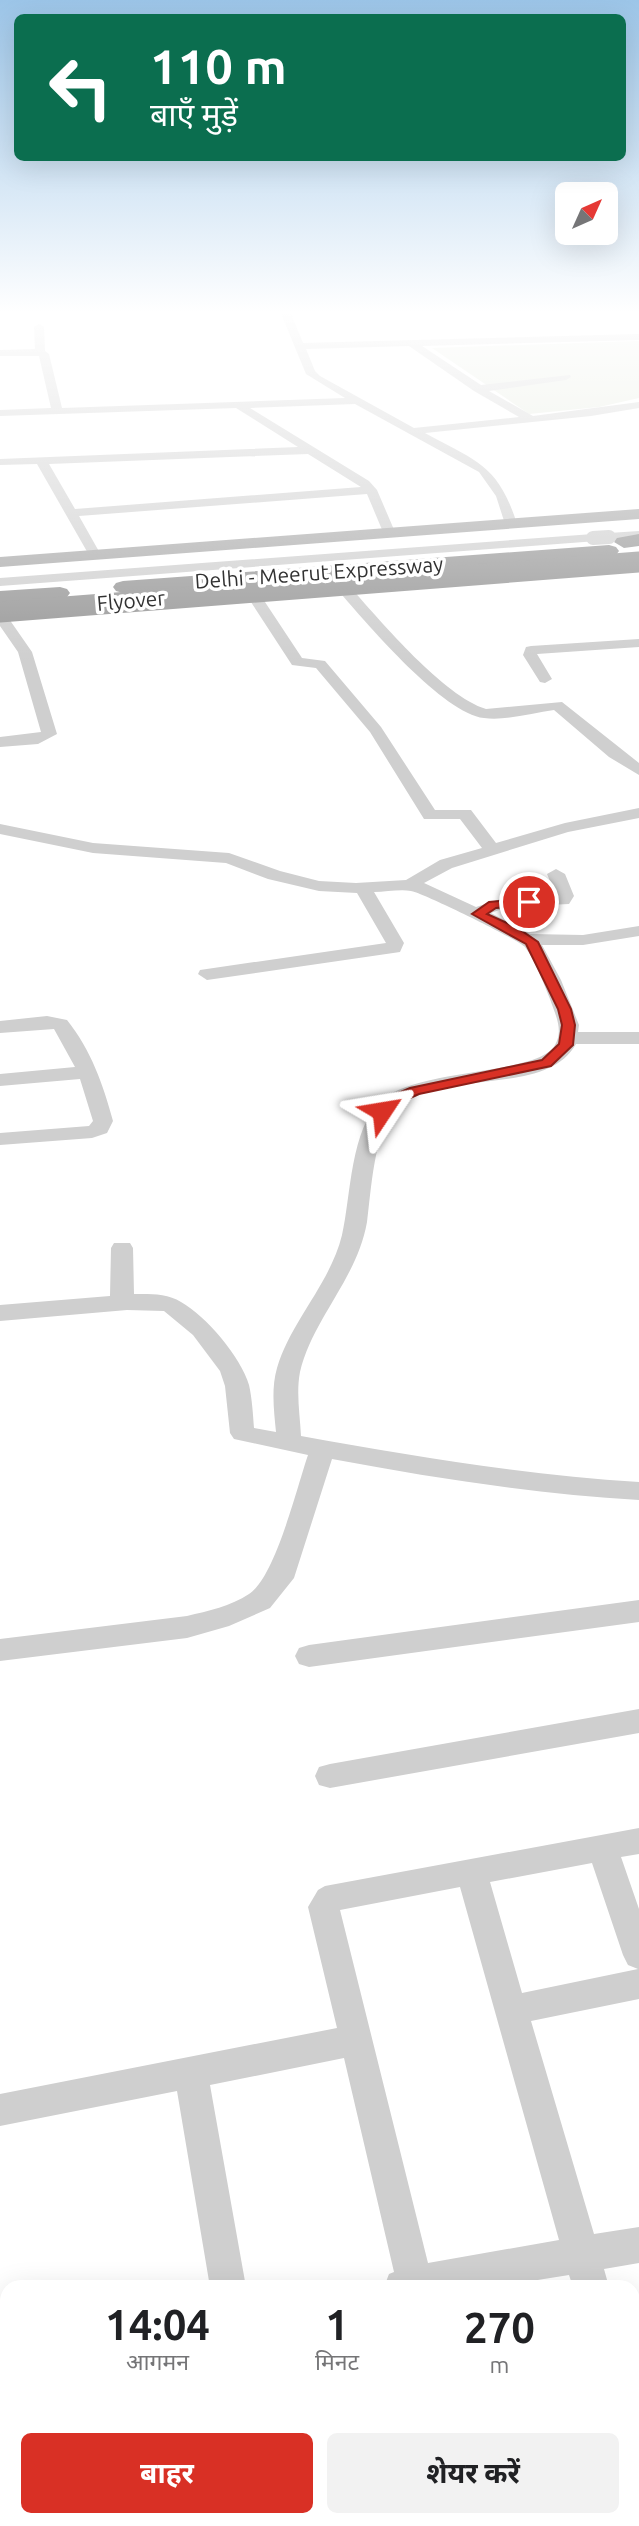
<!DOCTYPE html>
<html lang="hi">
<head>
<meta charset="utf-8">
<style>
  :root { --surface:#fff; --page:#f2f2f2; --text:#202124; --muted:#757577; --accent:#d93025 }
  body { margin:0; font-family:Ubuntu,"Noto Sans Devanagari",sans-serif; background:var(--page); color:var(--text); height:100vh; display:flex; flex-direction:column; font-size:26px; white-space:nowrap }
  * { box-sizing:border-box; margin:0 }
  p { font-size:23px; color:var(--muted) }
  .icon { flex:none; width:38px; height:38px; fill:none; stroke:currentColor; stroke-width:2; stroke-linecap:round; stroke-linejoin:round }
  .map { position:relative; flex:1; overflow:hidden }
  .sheet { position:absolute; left:0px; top:2280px; width:640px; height:247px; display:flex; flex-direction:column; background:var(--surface); border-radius:21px 21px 0 0; box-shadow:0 7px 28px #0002 }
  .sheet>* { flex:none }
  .banner { position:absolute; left:14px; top:14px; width:612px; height:147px; border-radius:10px; box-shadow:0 7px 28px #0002; background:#0b6e4f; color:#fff; overflow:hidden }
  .needle { width:46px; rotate:45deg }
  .fabs { position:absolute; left:555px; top:182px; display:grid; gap:14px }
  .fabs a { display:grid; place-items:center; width:63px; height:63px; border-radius:10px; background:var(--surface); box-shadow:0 7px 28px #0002; font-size:35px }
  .pin { position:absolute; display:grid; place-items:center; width:60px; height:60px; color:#fff; margin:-30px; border:4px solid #fff; border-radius:50%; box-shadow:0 2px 7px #0007 }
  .me { position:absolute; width:77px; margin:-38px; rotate:57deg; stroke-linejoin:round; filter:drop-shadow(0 0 5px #0008) }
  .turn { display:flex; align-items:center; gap:24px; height:147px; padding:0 21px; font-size:32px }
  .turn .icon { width:91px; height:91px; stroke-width:2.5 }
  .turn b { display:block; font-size:49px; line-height:60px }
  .eta { display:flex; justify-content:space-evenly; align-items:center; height:119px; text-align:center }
  .eta b { font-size:42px; font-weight:700; line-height:49px }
  .primary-button { display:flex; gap:14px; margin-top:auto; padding:14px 21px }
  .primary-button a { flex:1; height:80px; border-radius:10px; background:var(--accent); color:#fff; font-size:28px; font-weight:700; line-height:80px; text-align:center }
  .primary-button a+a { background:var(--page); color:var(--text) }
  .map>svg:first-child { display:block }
  .green { fill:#e3e8dc }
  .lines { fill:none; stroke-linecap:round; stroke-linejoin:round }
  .minor { fill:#cfcfcf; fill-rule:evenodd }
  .major { fill:#aaa; fill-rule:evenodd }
  .highway { fill:#999; fill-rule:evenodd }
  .minor-bridge { stroke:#cfcfcf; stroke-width:14 }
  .highway-bridge { stroke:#999; stroke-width:21 }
  .route { fill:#d93025; stroke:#8d1f18; stroke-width:2 }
  .labels { text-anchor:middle; stroke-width:7; stroke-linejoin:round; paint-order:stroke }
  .far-street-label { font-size:21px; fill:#323232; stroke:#fff }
</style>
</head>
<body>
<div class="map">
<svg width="639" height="2526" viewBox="0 0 639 2526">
  <rect width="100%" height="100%" fill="#fff"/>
  <path class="green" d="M 639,341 L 639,398 L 599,407 L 529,414 L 432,348 Z"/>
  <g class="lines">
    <path class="minor" d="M 280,311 L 290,311 L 303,343 L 639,334 L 639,340 L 422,346 L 481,385 L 570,375 L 571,377 L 566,380 L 489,391 L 533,416 L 639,402 L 639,408 L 591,416 L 425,433 C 476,461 498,464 517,524 L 511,528 L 505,524 L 496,496 L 479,472 L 355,404 L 250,408 L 369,481 L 377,490 L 395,532 L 393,535 L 385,535 L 383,532 L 367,494 L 79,516 L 101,555 L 95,559 L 89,555 L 37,464 L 0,465 L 0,459 L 298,447 L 236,408 L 0,416 L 0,410 L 51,408 L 39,356 L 0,356 L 0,350 L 35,349 L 34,327 L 39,324 L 44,327 L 45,351 L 49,354 L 62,408 L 345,398 L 306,374 ZM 409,346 L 474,391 L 519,417 L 414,428 L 320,376 L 315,371 L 306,349 ZM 308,454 L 361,487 L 75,509 L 49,464 Z
      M 639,531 L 639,539 L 609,541 L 603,537 L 609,533 Z
      M 593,534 L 599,538 L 597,541 L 0,586 L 0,578 Z
      M 347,588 L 352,589 C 382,623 444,696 486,709 L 562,702 L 639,763 L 639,775 L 609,757 L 554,710 C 532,713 505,721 484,718 C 444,714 369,626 342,595 L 340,592 Z
      M 256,595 L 261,596 L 302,658 L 325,661 L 381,727 L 435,810 L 471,810 L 496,843 L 565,823 L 639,808 L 639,818 L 568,832 L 452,868 L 424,883 L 476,907 L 507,897 L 556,895 L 547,874 L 556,869 L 565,874 L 574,896 L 569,904 L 507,907 L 491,913 L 530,934 L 583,935 L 639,926 L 639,936 L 583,945 L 542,945 L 561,980 L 579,1025 L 578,1032 L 639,1032 L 639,1044 L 576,1044 C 546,1098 441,1067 396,1109 C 374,1129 371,1193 367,1222 C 357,1279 313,1318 300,1372 C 296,1393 300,1415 301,1436 C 413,1456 525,1475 639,1482 L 639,1500 C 536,1494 434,1478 332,1459 L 294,1578 L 270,1608 L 229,1626 L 187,1638 L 0,1661 L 0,1639 L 187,1616 C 208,1611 231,1606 249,1594 C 275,1578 297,1487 308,1455 L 234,1439 L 230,1433 L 225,1386 L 220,1371 L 193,1335 L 164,1311 L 127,1310 L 0,1321 L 0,1305 L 110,1296 L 111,1248 L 114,1243 L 130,1243 L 133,1248 L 134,1294 C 149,1294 167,1293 181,1302 C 206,1316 241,1357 249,1385 C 252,1398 253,1414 254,1428 L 276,1432 C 274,1411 271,1389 277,1368 C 291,1321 330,1284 342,1235 C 351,1197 350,1128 382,1100 C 418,1068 539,1075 555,1045 C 564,1030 555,1014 550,999 C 543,982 536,962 525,947 C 519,940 421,892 411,891 C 400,889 386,892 374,892 L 404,943 L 400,952 L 207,980 L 198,974 L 200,970 L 386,943 L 357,893 L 319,891 L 268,879 L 226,863 L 93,853 L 0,834 L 0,824 L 93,843 L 229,853 L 280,871 L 319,881 L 356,883 L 406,880 L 440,860 L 482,848 L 460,819 L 424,819 L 370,732 L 316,668 L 292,665 L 249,599 Z
      M 0,615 L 7,616 L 32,652 L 57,734 L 38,744 L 0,747 L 0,737 L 41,732 L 18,652 L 0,626 Z
      M 639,639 L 639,647 L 537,654 L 552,679 L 545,683 L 540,682 L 523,655 L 526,647 L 531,646 Z
      M 47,1016 L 67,1020 C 91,1050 103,1084 113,1121 L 107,1133 L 92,1138 L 0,1145 L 0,1133 L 89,1126 L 93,1121 L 80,1079 L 0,1086 L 0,1074 L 75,1067 L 54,1029 L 0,1033 L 0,1021 Z
      M 639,1600 L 639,1622 L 309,1667 L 299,1664 L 295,1656 L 299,1648 L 309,1645 Z
      M 639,1709 L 639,1733 L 330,1788 L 319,1785 L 315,1776 L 319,1767 L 330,1764 Z
      M 639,1828 L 639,1854 L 621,1857 L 639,1909 L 639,1999 L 531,2021 L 594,2234 L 639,2227 L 639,2263 L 604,2269 L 609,2287 L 573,2287 L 569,2275 L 493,2287 L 384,2287 L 389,2274 L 394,2272 L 344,2058 L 210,2085 L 246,2287 L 210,2287 L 177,2091 L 0,2126 L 0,2094 L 337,2028 L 308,1907 L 318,1890 L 325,1886 ZM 592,1863 L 623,1955 L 628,1965 L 638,1969 L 522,1993 L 490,1882 ZM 460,1887 L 559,2240 L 428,2263 L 340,1910 Z
      M 7,2357 L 7,2395 L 0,2396 L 0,2358 Z
      M 634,2400 L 639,2402 L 639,2491 L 634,2491 Z
      M 639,2505 L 639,2526 L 612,2526 L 614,2520 L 634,2520 L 634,2506 Z
      M 318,2520 L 369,2520 L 367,2526 L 316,2526 Z
      M 551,2520 L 591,2520 L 591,2526 L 551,2526 Z"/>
    <path class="major" d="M 639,509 L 639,519 L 0,567 L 0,557 Z"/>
    <path class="highway" d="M 639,534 L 639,546 L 624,548 L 614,542 L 617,538 Z
      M 609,545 L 616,547 L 619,551 L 616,555 L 123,593 L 116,591 L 113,587 L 116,583 L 123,581 Z
      M 60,587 L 67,589 L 70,593 L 67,597 L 0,603 L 0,591 Z"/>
    <path class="minor-bridge" d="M 593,538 L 609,537"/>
    <path class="highway-bridge" d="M 0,612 L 639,562"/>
  </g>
  <linearGradient id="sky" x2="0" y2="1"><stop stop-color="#9cc5e8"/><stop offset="0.47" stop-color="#fff"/><stop offset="1" stop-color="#fff" stop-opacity="0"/></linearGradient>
  <rect width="639" height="664" fill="url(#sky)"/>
  <path class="route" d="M 529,898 L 535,902 L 534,905 L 496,908 L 487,914 L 516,927 L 538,942 L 571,1009 L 575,1025 L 573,1045 L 551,1066 L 419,1094 L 399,1103 L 387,1114 L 377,1114 L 375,1111 L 389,1097 L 410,1088 L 542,1060 L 559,1044 L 562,1025 L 558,1009 L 526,944 L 472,914 L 489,902 Z"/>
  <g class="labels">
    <g class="far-street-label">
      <text transform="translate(319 573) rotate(-4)" y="7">Delhi - Meerut Expressway</text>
      <text transform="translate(131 601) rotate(-5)" y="7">Flyover</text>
    </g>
  </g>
</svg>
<div class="fabs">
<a><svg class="needle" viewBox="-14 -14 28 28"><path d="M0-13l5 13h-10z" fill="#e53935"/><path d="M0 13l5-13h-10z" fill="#757577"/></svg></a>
</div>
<div class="pin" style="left:529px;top:902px;background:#d93025"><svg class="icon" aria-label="arrive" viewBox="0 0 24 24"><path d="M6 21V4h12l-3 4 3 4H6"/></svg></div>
<svg class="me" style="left:382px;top:1111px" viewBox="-20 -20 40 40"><path d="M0-17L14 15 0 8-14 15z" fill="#d93025" stroke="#fff" stroke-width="4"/></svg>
<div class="banner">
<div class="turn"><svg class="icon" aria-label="left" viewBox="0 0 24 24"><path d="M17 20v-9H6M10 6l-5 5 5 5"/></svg><div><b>110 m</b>बाएँ मुड़ें</div></div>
</div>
<section class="sheet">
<div class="eta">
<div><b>14:04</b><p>आगमन</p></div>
<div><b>1</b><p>मिनट</p></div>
<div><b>270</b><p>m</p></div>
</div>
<div class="primary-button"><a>बाहर</a><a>शेयर करें</a></div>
</section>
</div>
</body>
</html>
